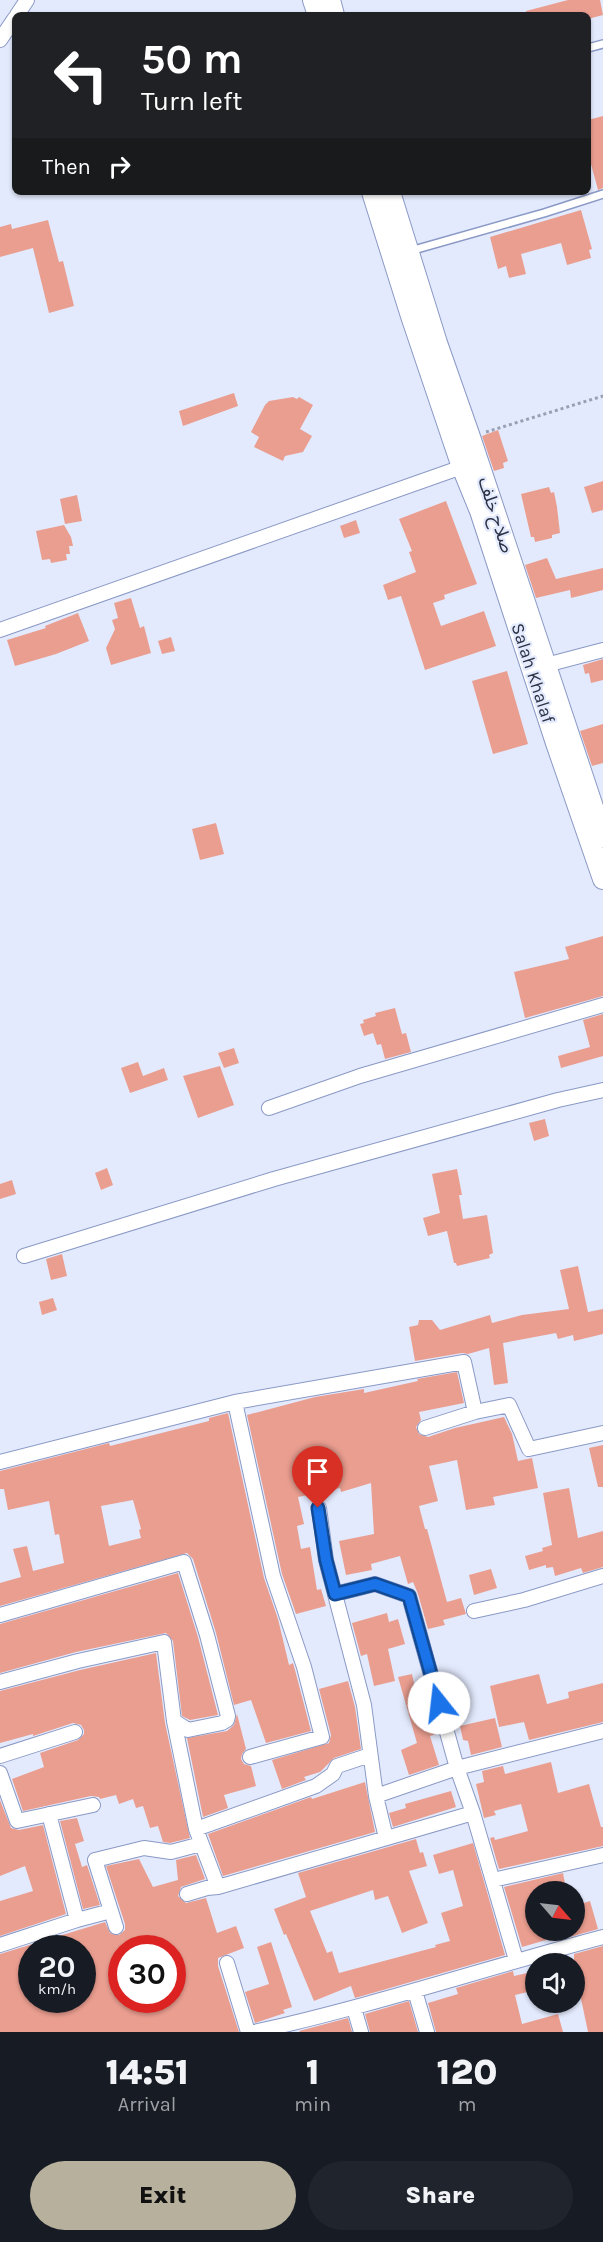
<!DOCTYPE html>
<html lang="en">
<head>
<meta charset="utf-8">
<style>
  :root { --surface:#171b24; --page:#20242c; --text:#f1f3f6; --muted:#9ea1a6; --accent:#b7b09c }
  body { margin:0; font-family:Karla,"Noto Sans Arabic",sans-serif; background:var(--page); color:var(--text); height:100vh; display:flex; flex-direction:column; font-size:22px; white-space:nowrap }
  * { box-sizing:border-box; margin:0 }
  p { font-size:20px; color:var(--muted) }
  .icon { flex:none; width:33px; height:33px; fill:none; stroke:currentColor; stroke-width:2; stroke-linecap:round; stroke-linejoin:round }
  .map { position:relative; height:2032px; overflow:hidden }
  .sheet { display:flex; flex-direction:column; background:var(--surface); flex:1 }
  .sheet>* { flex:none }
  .guide { position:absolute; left:12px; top:12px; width:579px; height:183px; border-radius:9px; box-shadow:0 2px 4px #0004; background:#202124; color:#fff; overflow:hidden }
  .needle { width:39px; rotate:118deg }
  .buttons { position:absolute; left:525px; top:1881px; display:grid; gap:12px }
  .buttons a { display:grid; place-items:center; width:60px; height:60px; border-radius:50%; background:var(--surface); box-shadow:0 2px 4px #0004; font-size:30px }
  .speed { position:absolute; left:18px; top:1935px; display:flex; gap:12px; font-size:30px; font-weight:700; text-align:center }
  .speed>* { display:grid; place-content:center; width:78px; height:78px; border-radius:50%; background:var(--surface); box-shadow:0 2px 4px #0004; line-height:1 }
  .speed small { font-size:15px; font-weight:400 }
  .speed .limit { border:9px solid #d22; background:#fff; color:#111 }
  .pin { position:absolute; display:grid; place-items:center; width:51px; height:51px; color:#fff; margin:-62px -26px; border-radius:50% 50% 50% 0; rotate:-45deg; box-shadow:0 0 6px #0007 }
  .pin .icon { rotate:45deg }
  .me { position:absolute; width:66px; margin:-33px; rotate:344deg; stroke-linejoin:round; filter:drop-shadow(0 0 4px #0008) }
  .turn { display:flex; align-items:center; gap:21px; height:126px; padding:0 30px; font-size:27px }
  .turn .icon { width:78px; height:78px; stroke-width:2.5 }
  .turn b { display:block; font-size:42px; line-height:51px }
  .then { display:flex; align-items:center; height:57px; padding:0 30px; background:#0003; gap:12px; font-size:22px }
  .eta { display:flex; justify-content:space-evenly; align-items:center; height:102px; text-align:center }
  .eta b { font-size:36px; font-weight:800; line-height:42px }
  .action { display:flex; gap:12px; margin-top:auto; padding:12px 30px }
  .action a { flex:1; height:69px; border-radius:36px; background:var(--accent); color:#111; font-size:24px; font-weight:800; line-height:69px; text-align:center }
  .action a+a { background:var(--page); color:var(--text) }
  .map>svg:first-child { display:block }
  .building { fill:#ea9e90; fill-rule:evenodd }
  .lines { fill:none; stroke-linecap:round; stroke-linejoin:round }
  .service-casing { stroke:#8a99c5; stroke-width:10 }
  .minor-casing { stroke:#8a99c5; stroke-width:16 }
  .secondary-casing { stroke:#8a99c5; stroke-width:22 }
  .path { stroke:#9aa0b3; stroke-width:3; stroke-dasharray:3 3; stroke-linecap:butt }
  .service { stroke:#fff; stroke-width:7 }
  .minor { stroke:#fff; stroke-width:14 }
  .secondary { stroke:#fff; stroke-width:20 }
  .route-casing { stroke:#114b97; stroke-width:15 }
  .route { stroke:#1a73e8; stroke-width:10 }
  .labels { text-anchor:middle; stroke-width:4.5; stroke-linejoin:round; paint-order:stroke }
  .street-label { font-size:18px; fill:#2b3143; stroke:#e3eafd }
</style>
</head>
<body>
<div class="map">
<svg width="603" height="2032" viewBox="0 0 603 2032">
  <rect width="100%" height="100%" fill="#e3eafd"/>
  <path class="building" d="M 568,0 L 600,0 L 603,15 L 588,19 L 588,15 L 527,15 L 526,11 Z
    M 603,116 L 603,188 L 598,190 L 588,153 L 588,120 Z
    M 581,210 L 592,249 L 589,250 L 591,258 L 567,265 L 561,243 L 521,254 L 526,274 L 509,278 L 506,266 L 498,269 L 490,237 Z
    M 48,220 L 59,262 L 63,261 L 74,306 L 49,313 L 33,248 L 0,257 L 0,227 L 11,224 L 12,229 Z
    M 234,393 L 238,406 L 183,426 L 179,411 Z
    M 293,397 L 297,399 L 299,397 L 313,405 L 300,429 L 312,436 L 303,452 L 285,456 L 283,461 L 254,447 L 259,437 L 251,432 L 265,405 L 269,401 Z
    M 498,430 L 508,461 L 503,463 L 504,468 L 494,471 L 482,436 Z
    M 603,481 L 603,510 L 592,513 L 584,487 Z
    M 549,487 L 551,493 L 554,492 L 557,507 L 560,533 L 552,535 L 552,538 L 535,542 L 534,537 L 531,537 L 521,494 Z
    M 77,495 L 82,521 L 65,524 L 60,499 Z
    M 446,501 L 477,584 L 444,595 L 445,599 L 433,603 L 441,626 L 484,611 L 496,646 L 425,670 L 401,596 L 388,600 L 383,585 L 416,572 L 409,552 L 412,551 L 399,519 Z
    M 356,520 L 360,533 L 344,538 L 340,526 Z
    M 64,525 L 71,537 L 73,546 L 69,546 L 70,554 L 66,554 L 67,560 L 51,563 L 50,559 L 42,560 L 36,531 Z
    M 547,558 L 556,579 L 603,568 L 603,590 L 571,598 L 570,590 L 536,598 L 525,565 Z
    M 131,598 L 140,628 L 144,626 L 151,653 L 111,665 L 106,648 L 115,629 L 112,620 L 118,618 L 114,603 Z
    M 78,613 L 89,641 L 56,654 L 15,666 L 7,640 L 46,628 L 45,626 Z
    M 171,637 L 175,651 L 162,654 L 158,641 Z
    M 603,659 L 603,680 L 591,683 L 589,673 L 585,674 L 583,665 Z
    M 507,671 L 528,744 L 493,754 L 472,681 Z
    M 603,724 L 603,763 L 592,766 L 580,731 Z
    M 216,823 L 224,854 L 200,860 L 192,829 Z
    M 603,936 L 603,996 L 525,1018 L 514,972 L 569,959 L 565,947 Z
    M 395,1008 L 402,1034 L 406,1033 L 411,1052 L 385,1059 L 381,1044 L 377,1045 L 373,1033 L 364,1036 L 360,1024 L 364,1023 L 363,1020 L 376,1016 L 375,1013 Z
    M 603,1014 L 603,1056 L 561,1068 L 558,1056 L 590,1047 L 583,1020 Z
    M 234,1048 L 239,1063 L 224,1068 L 218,1053 Z
    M 138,1062 L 143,1076 L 164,1068 L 168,1080 L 130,1093 L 121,1068 Z
    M 220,1066 L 234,1105 L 198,1118 L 183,1076 Z
    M 545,1119 L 549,1136 L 534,1141 L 529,1123 Z
    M 107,1168 L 113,1185 L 101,1190 L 95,1173 Z
    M 457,1169 L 462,1195 L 459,1195 L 463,1219 L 487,1215 L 493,1253 L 489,1255 L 490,1258 L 457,1266 L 456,1263 L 454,1263 L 447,1231 L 428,1236 L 423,1218 L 440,1213 L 432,1174 Z
    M 12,1180 L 16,1194 L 0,1199 L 0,1184 Z
    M 62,1254 L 67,1276 L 51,1280 L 46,1259 Z
    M 578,1266 L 588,1312 L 603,1309 L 603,1334 L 574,1341 L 573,1335 L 558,1339 L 556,1333 L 503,1343 L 508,1383 L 494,1385 L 489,1348 L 468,1354 L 462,1353 L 415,1361 L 409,1327 L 418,1325 L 419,1320 L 432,1320 L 440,1330 L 490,1315 L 492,1323 L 522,1315 L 569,1309 L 560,1270 Z
    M 53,1298 L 57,1310 L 42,1315 L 39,1302 Z
    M 457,1372 L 464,1403 L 419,1412 L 421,1420 L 416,1427 L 419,1434 L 428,1437 L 455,1428 L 504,1417 L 512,1434 L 518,1461 L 532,1458 L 538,1488 L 493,1497 L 495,1505 L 466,1510 L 457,1460 L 429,1466 L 438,1501 L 419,1506 L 425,1529 L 427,1529 L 447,1602 L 461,1598 L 466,1614 L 443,1620 L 445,1625 L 428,1629 L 418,1594 L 413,1582 L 408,1584 L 400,1556 L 371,1564 L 372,1570 L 346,1575 L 339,1541 L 374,1534 L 371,1483 L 341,1492 L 340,1488 L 298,1497 L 304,1524 L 297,1526 L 301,1549 L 310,1547 L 317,1590 L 321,1589 L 326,1606 L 296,1614 L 282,1574 L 247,1415 L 315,1397 L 364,1389 L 364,1393 L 418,1381 L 417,1379 Z
    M 228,1413 L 264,1578 L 278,1619 L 289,1665 L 293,1663 L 295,1670 L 311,1731 L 266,1743 L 251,1700 L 234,1705 L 216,1633 L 193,1559 L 187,1553 L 0,1606 L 0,1583 L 21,1577 L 13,1549 L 27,1546 L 33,1571 L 64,1563 L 59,1534 L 55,1535 L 49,1501 L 8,1510 L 4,1489 L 0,1489 L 0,1471 L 109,1443 L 110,1446 L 209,1421 L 209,1418 ZM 133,1500 L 141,1529 L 139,1530 L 141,1538 L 109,1546 L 101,1506 Z
    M 603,1445 L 603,1487 L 598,1487 L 589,1448 Z
    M 569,1488 L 578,1538 L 603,1531 L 603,1567 L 583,1573 L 581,1568 L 555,1576 L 553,1567 L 546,1568 L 546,1565 L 529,1570 L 525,1556 L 543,1551 L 542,1548 L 552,1545 L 543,1493 Z
    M 491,1569 L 497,1588 L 474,1595 L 469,1575 Z
    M 178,1573 L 198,1637 L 218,1715 L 190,1720 L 182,1716 L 173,1641 L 166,1633 L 76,1652 L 0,1673 L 0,1624 Z
    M 387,1613 L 389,1622 L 398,1619 L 405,1644 L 388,1649 L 395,1681 L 374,1686 L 367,1654 L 361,1656 L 352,1623 Z
    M 156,1653 L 165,1723 L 190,1838 L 170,1843 L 163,1842 L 158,1826 L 150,1828 L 143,1806 L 136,1808 L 133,1799 L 119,1804 L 116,1795 L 100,1799 L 99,1797 L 91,1796 L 23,1811 L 12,1779 L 44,1767 L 40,1753 L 78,1740 L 84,1734 L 84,1730 L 81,1725 L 73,1723 L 33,1736 L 33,1734 L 0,1743 L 0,1691 L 80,1670 Z
    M 412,1674 L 416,1693 L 423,1691 L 427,1704 L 430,1704 L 433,1716 L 430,1717 L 436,1734 L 430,1736 L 439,1765 L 409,1775 L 401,1750 L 417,1743 L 398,1677 Z
    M 539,1674 L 547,1704 L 569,1698 L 568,1692 L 603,1683 L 603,1722 L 529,1740 L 524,1722 L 499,1727 L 490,1686 Z
    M 348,1681 L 355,1707 L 361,1749 L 334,1758 L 320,1772 L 304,1777 L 306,1780 L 282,1789 L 272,1760 L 329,1743 L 331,1735 L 319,1689 Z
    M 460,1696 L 464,1708 L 451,1711 L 447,1699 Z
    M 237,1714 L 246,1749 L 242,1754 L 241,1759 L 244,1764 L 251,1766 L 256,1786 L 224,1795 L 228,1808 L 203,1817 L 187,1738 L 227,1731 L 234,1725 Z
    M 495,1718 L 502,1747 L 471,1755 L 468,1741 L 463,1740 L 460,1726 Z
    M 551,1762 L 558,1793 L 589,1784 L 601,1827 L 603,1827 L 603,1846 L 499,1869 L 490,1838 L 494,1837 L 495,1840 L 528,1831 L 521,1804 L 494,1811 L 496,1815 L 484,1818 L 476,1784 L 484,1782 L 482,1771 L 503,1766 L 505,1774 Z
    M 365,1782 L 375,1832 L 223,1876 L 208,1834 L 311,1797 L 312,1799 Z
    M 451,1791 L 456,1807 L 393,1827 L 389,1813 L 406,1808 L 405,1804 Z
    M 0,1800 L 11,1828 L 19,1830 L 43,1825 L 66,1914 L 0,1936 L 0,1901 L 33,1891 L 25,1866 L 0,1876 Z
    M 77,1818 L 84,1841 L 75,1844 L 82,1867 L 87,1865 L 100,1905 L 83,1909 L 60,1821 Z
    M 416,1839 L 420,1853 L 423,1852 L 427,1866 L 409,1871 L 428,1923 L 402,1933 L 388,1896 L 375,1900 L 373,1890 L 310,1911 L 327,1953 L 332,1951 L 339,1973 L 436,1947 L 435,1945 L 450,1941 L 441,1913 L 463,1906 L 453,1870 L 439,1874 L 433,1855 L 473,1843 L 505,1955 L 355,1998 L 351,1986 L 314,2001 L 286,1934 L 284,1935 L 274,1909 L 306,1897 L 298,1873 Z
    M 196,1855 L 205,1879 L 181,1887 L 178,1896 L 186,1903 L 206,1898 L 217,1933 L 236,1926 L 244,1948 L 218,1958 L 218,1966 L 239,2032 L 0,2032 L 0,1954 L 105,1922 L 110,1933 L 119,1935 L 125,1930 L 125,1924 L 106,1866 L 139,1859 L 153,1887 L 178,1880 L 176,1860 ZM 32,1948 L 82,1948 L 82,2000 L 32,2000 ZM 122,1948 L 172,1948 L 172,2000 L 122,2000 Z
    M 563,1873 L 566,1889 L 556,1892 L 536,1892 L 536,1930 L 567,1930 L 567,1934 L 522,1947 L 504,1887 Z
    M 590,1901 L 598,1929 L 570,1937 L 568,1930 L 574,1930 L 574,1906 Z
    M 271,1942 L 292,2007 L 283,2010 L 285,2013 L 255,2023 L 245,1992 L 269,1984 L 257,1947 Z
    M 603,1946 L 603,2032 L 588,2032 L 580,1994 L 574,1995 L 574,1954 Z
    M 513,1971 L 514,1976 L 536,1971 L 536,1990 L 515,1995 L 522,2024 L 558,2014 L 563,2032 L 436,2032 L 428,2003 L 458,1994 L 456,1988 Z
    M 409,2001 L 418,2032 L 370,2032 L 365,2014 Z
    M 348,2018 L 352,2032 L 300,2032 L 299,2031 Z"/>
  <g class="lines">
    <g class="service-casing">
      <path id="service" d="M 588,48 L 603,44
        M 410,251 L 544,213 L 603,194"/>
    </g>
    <g class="minor-casing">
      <path id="minor" d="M 17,15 L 27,0
        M 0,40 L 15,18
        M 0,630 L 462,467
        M 546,665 L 603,650
        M 269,1108 L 360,1076 L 603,1005
        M 24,1256 L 274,1179 L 558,1100 L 603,1090
        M 235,1402 L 273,1576 L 304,1667 L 322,1737 L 250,1757
        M 425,1428 L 475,1412 L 509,1405 L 529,1449 L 603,1433
        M 0,1462 L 235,1402 L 464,1362 L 475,1412
        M 319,1508 L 326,1560 L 364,1705 L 376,1796 L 386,1838
        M 335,1594 L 375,1584 L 409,1596 L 457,1768 L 473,1813 L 516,1960
        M 474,1611 L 524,1600 L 603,1576
        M 0,1615 L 184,1562 L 207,1635 L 228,1716 L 227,1720 L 222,1723 L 188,1730 L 174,1721
        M 0,1682 L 78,1661 L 164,1642 L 174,1721 L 196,1829 L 218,1887
        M 0,1756 L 75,1732
        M 0,1773 L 17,1821 L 93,1805
        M 376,1796 L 457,1768 L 603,1731
        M 49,1814 L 77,1920
        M 196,1829 L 316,1786 L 333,1774 L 337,1766 L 370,1755
        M 493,1880 L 603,1855
        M 187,1894 L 207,1888 L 218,1887 L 473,1813
        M 111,1911 L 116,1927
        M 0,1945 L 77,1920 L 111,1911 L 95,1860 L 144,1848 L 171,1852 L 201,1844
        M 227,1963 L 248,2032
        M 415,1991 L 427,2032
        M 354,2008 L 361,2032
        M 254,2032 C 372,2006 486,1968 603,1937"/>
    </g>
    <g class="secondary-casing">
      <path id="secondary" d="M 313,0 L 318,15
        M 330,0 L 334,15
        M 372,192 L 411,316 L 462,467 L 480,511 L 556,743 L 603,879
        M 390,192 L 437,343 L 470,437 L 603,837"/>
    </g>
    <path class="path" d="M 486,432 L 603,396"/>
    <use href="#service" class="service"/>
    <use href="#minor" class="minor"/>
    <use href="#secondary" class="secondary"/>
  </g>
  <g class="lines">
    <g class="route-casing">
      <path id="route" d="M 318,1508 L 326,1560 L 335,1594 L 375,1584 L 409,1596 L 439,1703"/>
    </g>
    <use href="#route" class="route"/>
  </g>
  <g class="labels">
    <g class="street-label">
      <text transform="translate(496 515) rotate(72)" y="6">صلاح خلف</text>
      <text transform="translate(533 673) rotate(72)" y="6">Salah Khalaf</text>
    </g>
  </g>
</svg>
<div class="buttons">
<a><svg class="needle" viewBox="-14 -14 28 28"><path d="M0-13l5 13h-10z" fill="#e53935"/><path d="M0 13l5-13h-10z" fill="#9ea1a6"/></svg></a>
<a><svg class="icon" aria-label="sound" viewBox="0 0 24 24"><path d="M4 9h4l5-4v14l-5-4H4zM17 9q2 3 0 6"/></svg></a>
</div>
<div class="speed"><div>20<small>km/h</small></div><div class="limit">30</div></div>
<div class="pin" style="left:318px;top:1508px;background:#d93025"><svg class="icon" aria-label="arrive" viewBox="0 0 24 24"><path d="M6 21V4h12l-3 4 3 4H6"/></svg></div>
<svg class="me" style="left:439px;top:1703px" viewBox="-20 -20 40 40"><circle r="19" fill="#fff"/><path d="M0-13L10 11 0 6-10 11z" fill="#1a73e8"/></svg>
<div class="guide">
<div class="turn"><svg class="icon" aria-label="left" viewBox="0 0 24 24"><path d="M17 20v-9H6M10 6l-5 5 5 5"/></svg><div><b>50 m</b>Turn left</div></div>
<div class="then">Then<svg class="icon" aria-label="right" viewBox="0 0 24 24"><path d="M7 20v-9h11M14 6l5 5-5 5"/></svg></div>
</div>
</div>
<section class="sheet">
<div class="eta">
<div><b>14:51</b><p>Arrival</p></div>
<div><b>1</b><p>min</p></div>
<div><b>120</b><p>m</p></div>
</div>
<div class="action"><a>Exit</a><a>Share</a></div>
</section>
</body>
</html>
